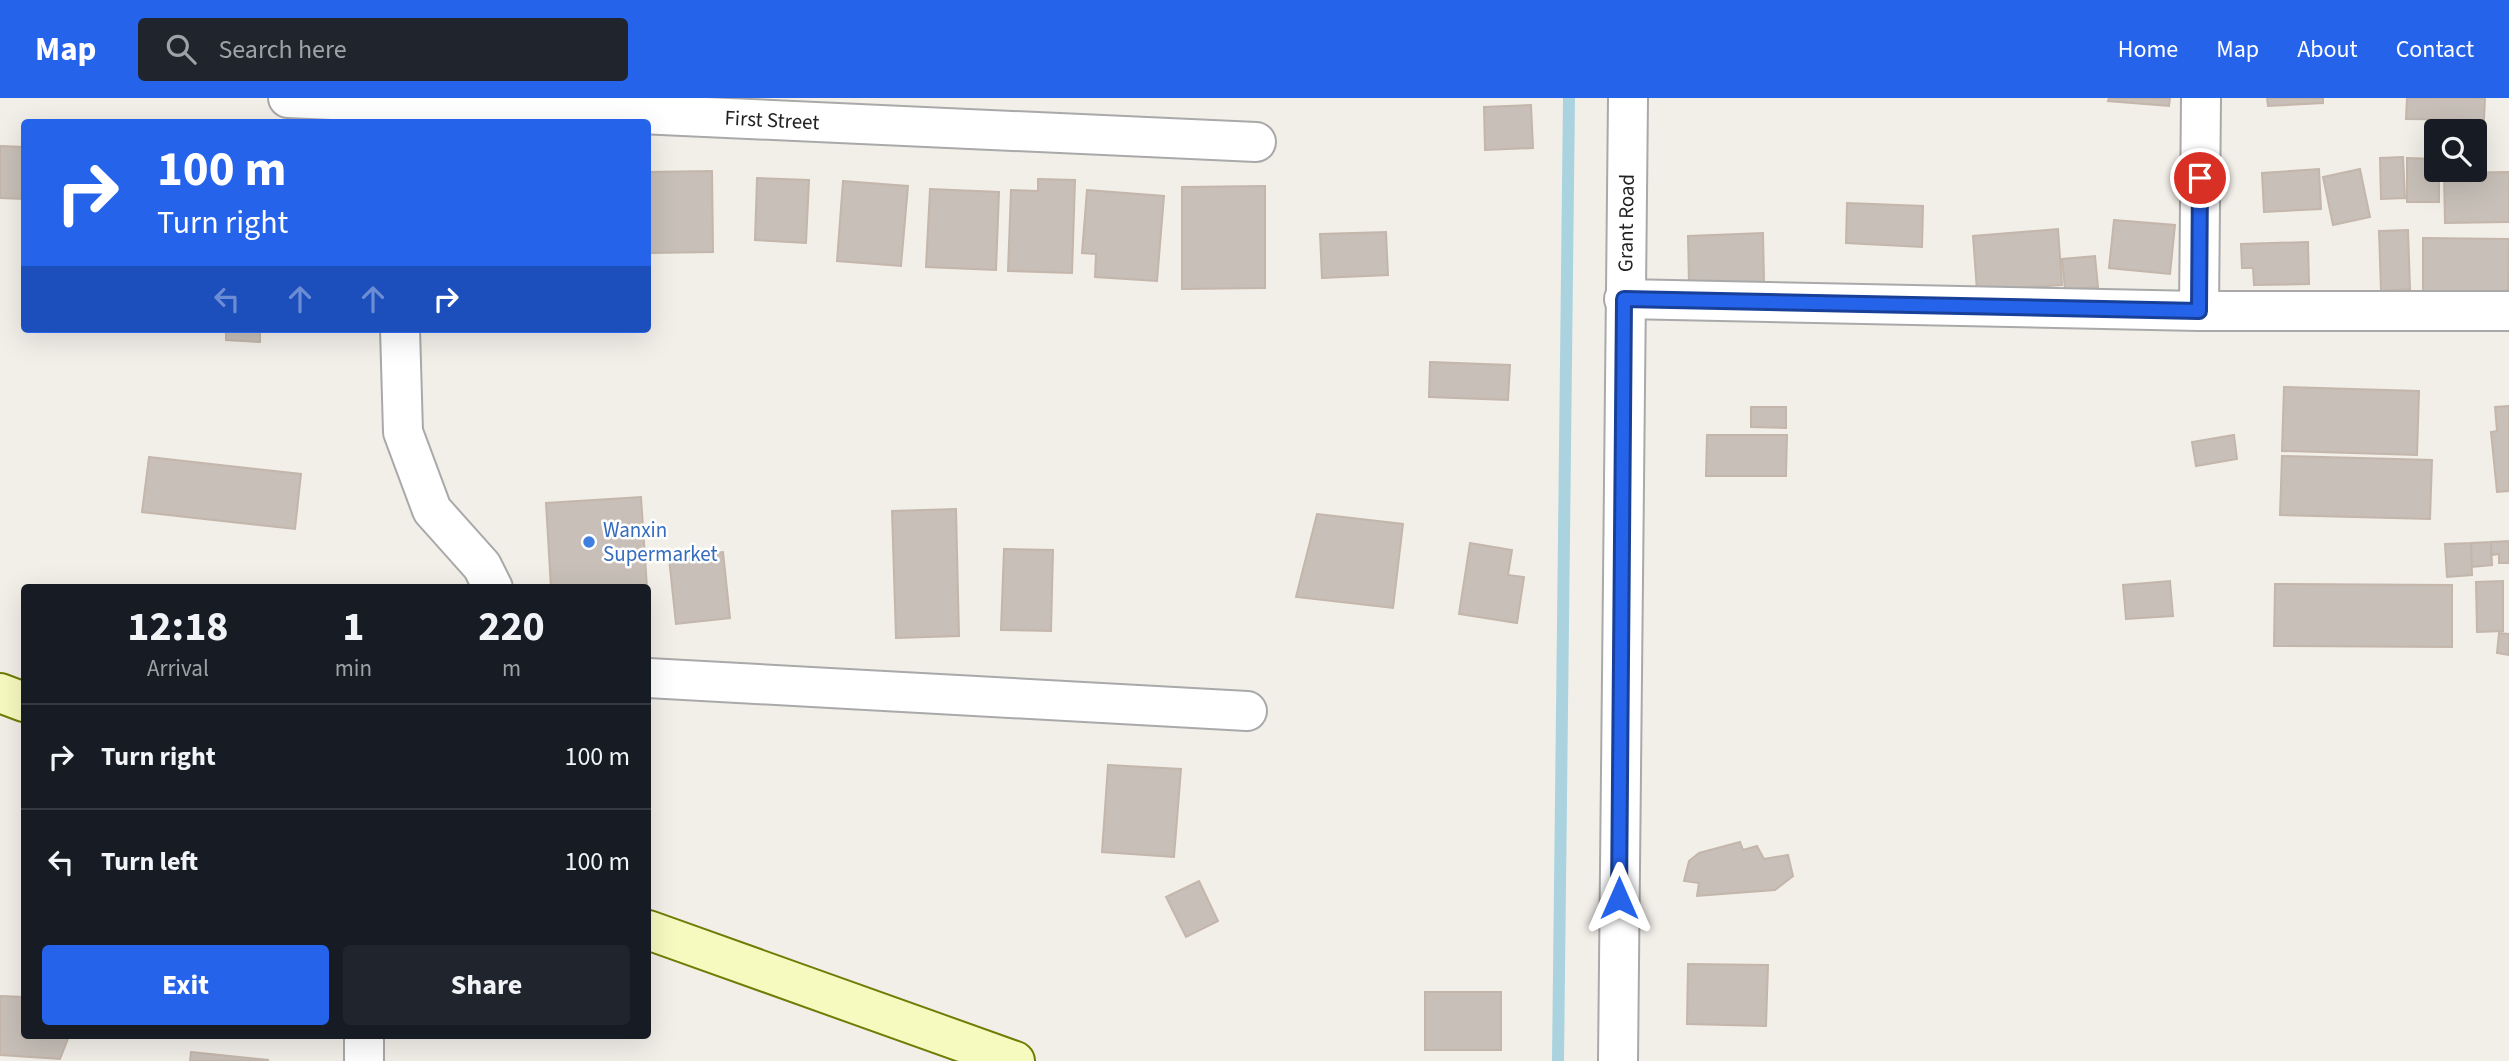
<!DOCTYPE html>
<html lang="en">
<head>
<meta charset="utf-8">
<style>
  :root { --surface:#171b24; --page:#20242c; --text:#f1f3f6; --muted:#9ea1a6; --line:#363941; --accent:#2563eb }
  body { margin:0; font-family:"Source Sans 3",sans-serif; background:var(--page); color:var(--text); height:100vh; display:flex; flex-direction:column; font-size:26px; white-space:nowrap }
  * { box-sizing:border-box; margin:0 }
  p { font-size:23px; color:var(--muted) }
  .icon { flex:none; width:38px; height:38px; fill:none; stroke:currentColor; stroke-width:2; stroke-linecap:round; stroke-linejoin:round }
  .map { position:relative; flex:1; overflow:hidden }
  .drawer { position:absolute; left:21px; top:486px; width:630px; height:455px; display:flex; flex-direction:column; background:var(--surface); border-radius:7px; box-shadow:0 7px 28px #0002 }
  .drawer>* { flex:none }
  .top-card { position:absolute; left:21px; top:21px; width:630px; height:214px; border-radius:7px; box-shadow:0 7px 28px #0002; background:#2563eb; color:#fff; overflow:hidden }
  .buttons { position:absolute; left:2424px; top:21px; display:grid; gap:14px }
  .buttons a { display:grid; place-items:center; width:63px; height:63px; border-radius:7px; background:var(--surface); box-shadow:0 7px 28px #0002; font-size:35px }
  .pin { position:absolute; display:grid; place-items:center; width:60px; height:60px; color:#fff; margin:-30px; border:4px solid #fff; border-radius:50%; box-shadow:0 2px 7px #0007 }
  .me { position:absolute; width:77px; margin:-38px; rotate:0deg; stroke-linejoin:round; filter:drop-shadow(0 0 5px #0008) }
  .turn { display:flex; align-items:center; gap:24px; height:147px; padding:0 21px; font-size:32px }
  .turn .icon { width:91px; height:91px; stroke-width:2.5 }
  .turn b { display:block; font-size:49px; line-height:60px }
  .lanes { display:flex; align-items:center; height:66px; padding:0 21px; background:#0003; justify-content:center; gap:35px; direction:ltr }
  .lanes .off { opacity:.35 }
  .eta { display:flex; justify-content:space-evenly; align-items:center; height:119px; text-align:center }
  .eta b { font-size:42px; font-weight:700; line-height:49px }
  .action { display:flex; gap:14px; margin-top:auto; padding:14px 21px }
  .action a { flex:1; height:80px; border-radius:7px; background:var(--accent); color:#fff; font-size:28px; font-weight:700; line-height:80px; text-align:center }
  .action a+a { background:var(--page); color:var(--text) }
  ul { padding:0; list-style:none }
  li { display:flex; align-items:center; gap:21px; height:105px; padding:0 21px; border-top:2px solid var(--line) }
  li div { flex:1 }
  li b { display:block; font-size:26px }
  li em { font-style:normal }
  header { display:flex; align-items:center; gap:42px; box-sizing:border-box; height:98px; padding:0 35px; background:var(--accent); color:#fff }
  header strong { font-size:33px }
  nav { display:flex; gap:38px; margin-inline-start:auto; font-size:24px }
  .search { width:490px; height:63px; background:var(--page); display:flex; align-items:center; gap:18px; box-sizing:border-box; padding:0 24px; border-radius:7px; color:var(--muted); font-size:26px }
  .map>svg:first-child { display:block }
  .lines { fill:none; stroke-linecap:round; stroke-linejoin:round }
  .stream { stroke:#aad3df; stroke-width:12 }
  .building { fill:#c7bfb8; stroke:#c4b6ab; stroke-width:2 }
  .street-casing { stroke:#a9a9a9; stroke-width:42 }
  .secondary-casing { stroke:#707d05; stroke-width:42 }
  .street { stroke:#fff; stroke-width:38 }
  .secondary { stroke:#f7fabf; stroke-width:38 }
  .route-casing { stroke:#184099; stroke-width:18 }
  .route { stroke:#2563eb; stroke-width:12 }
  .shop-dot { fill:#3f7fe0; stroke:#fff; stroke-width:2.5 }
  .labels { text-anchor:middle; stroke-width:5; stroke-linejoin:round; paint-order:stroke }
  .street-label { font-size:21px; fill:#222; stroke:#fff }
  .shop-label { font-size:21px; fill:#366cbe; stroke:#fff; text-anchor:start }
</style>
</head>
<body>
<header>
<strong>Map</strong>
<div class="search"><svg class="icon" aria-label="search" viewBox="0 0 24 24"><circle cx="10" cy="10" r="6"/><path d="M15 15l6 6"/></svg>Search here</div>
<nav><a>Home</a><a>Map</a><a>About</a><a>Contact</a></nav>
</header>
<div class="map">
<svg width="2509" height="963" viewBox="0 0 2509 963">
  <rect width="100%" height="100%" fill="#f2efe9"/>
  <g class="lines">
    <path class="stream" d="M 1558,963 L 1569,0"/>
  </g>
  <path class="building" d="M 2109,0 L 2170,0 L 2169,8 L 2108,3 Z
    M 2267,0 L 2323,0 L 2323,5 L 2268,8 Z
    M 2407,0 L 2485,0 L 2484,22 L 2406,21 Z
    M 1531,7 L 1533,50 L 1485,52 L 1484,9 Z
    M 0,48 L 24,49 L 24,101 L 0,100 Z
    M 2403,59 L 2405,100 L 2381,101 L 2380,60 Z
    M 2407,60 L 2436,61 L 2436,72 L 2439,72 L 2439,104 L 2407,104 Z
    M 2319,71 L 2321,111 L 2264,114 L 2262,75 Z
    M 2360,71 L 2370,119 L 2333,127 L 2323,79 Z
    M 712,73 L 713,154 L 648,155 L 648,74 Z
    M 2509,74 L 2509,124 L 2445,125 L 2444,75 Z
    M 757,80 L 809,82 L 806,145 L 755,142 Z
    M 1038,81 L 1075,82 L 1072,175 L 1008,173 L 1011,92 L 1038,93 Z
    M 843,83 L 908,88 L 901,168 L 837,163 Z
    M 1265,88 L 1265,190 L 1182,191 L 1182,89 Z
    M 930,91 L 999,94 L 996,172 L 926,169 Z
    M 1087,92 L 1164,98 L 1157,183 L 1095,179 L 1096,156 L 1082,155 Z
    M 1847,105 L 1923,108 L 1922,149 L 1846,145 Z
    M 2114,122 L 2175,127 L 2170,176 L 2109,170 Z
    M 2058,131 L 2062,187 L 1977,193 L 1973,138 Z
    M 2408,132 L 2410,191 L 2381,193 L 2379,133 Z
    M 1386,134 L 1388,177 L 1322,180 L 1320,136 Z
    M 1763,135 L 1764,184 L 1689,187 L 1688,138 Z
    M 2423,140 L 2509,141 L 2508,201 L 2423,201 Z
    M 2308,144 L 2309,186 L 2254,187 L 2253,170 L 2242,170 L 2241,146 Z
    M 2095,158 L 2098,189 L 2065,192 L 2062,161 Z
    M 226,231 L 260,231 L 260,244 L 226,242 Z
    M 1430,264 L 1510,267 L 1508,302 L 1429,299 Z
    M 2284,289 L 2419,293 L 2417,357 L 2282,353 Z
    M 2509,308 L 2509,393 L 2497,394 L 2491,334 L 2497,333 L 2495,309 Z
    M 1751,309 L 1786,309 L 1786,330 L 1751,329 Z
    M 1707,337 L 1787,337 L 1786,378 L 1706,378 Z
    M 2234,337 L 2237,361 L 2196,368 L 2192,344 Z
    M 2282,358 L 2432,362 L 2430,421 L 2280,417 Z
    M 149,359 L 301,376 L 295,431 L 142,414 Z
    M 641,399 L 647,490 L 551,490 L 546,405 Z
    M 956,411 L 959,538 L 896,540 L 892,413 Z
    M 1317,416 L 1403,426 L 1393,510 L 1296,499 Z
    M 2509,443 L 2509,465 L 2499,465 L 2499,456 L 2491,457 L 2491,444 Z
    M 2491,444 L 2492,467 L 2472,469 L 2471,445 Z
    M 1470,445 L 1512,452 L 1508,477 L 1524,479 L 1517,525 L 1459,516 Z
    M 2471,445 L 2472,477 L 2447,479 L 2445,446 Z
    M 1004,451 L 1053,452 L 1051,533 L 1001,532 Z
    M 723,454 L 730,520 L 676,526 L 669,460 Z
    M 2170,483 L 2173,518 L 2126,521 L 2123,487 Z
    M 2503,483 L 2503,533 L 2477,534 L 2476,484 Z
    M 2275,486 L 2452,487 L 2452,549 L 2274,548 Z
    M 2499,535 L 2509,536 L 2509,557 L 2497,555 Z
    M 1108,667 L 1181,671 L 1174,759 L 1102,754 Z
    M 1740,744 L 1743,752 L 1757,748 L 1764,761 L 1788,757 L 1793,778 L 1775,792 L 1697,798 L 1699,785 L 1684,783 L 1689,763 L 1699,755 Z
    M 1199,783 L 1218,823 L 1186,839 L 1166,799 Z
    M 1688,866 L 1768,867 L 1766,928 L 1687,926 Z
    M 1425,894 L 1501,894 L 1501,952 L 1425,952 Z
    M 0,898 L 24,899 L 24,938 L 69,938 L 60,961 L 0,957 Z
    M 191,954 L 269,962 L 190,963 Z"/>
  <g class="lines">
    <g class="street-casing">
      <path id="street" d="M 288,0 L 1256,44
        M 1624,201 L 2199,213 L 2509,213
        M 2199,213 L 2201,0
        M 400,231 L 403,334 L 432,412 L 482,468 L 493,490
        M 648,580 L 1247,613
        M 364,963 L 364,938
        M 1618,963 L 1628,0"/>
    </g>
    <g class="secondary-casing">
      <path id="secondary" d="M 0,595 L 24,604
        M 648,832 L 1015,963"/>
    </g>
    <use href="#street" class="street"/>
    <use href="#secondary" class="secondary"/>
  </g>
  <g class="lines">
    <g class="route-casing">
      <path id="route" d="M 1619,800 L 1624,201 L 2199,213 L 2200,80"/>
    </g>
    <use href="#route" class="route"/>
  </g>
  <circle class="shop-dot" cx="589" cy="444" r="7"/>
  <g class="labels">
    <g class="street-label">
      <text transform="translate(772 22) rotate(3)" y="7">First Street</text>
      <text transform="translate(1626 125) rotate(-89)" y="7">Grant Road</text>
    </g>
    <g class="shop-label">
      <text x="603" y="439">Wanxin<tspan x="603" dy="24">Supermarket</tspan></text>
    </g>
  </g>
</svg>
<div class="buttons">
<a><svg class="icon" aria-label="search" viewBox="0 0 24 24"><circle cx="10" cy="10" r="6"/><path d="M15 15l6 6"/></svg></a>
</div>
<div class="pin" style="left:2200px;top:80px;background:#d93025"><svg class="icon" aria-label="arrive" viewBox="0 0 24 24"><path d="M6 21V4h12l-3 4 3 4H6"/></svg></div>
<svg class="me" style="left:1619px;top:800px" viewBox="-20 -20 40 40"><path d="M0-17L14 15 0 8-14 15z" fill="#2563eb" stroke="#fff" stroke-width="4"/></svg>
<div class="top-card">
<div class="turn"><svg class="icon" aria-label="right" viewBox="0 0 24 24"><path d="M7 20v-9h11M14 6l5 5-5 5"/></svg><div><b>100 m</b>Turn right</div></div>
<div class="lanes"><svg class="icon off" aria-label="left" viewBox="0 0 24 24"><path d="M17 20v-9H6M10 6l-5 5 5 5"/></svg><svg class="icon off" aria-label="ahead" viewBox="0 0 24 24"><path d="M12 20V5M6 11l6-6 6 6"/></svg><svg class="icon off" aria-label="ahead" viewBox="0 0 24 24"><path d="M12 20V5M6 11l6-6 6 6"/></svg><svg class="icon" aria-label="right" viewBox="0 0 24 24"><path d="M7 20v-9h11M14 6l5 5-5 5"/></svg></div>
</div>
<section class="drawer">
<div class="eta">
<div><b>12:18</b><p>Arrival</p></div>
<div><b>1</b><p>min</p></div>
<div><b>220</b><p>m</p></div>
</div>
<ul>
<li><svg class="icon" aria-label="right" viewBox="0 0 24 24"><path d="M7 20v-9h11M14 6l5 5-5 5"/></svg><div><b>Turn right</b></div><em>100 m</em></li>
<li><svg class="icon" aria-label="left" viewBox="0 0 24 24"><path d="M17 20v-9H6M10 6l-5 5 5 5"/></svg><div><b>Turn left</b></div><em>100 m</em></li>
</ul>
<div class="action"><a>Exit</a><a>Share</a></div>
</section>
</div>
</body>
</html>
